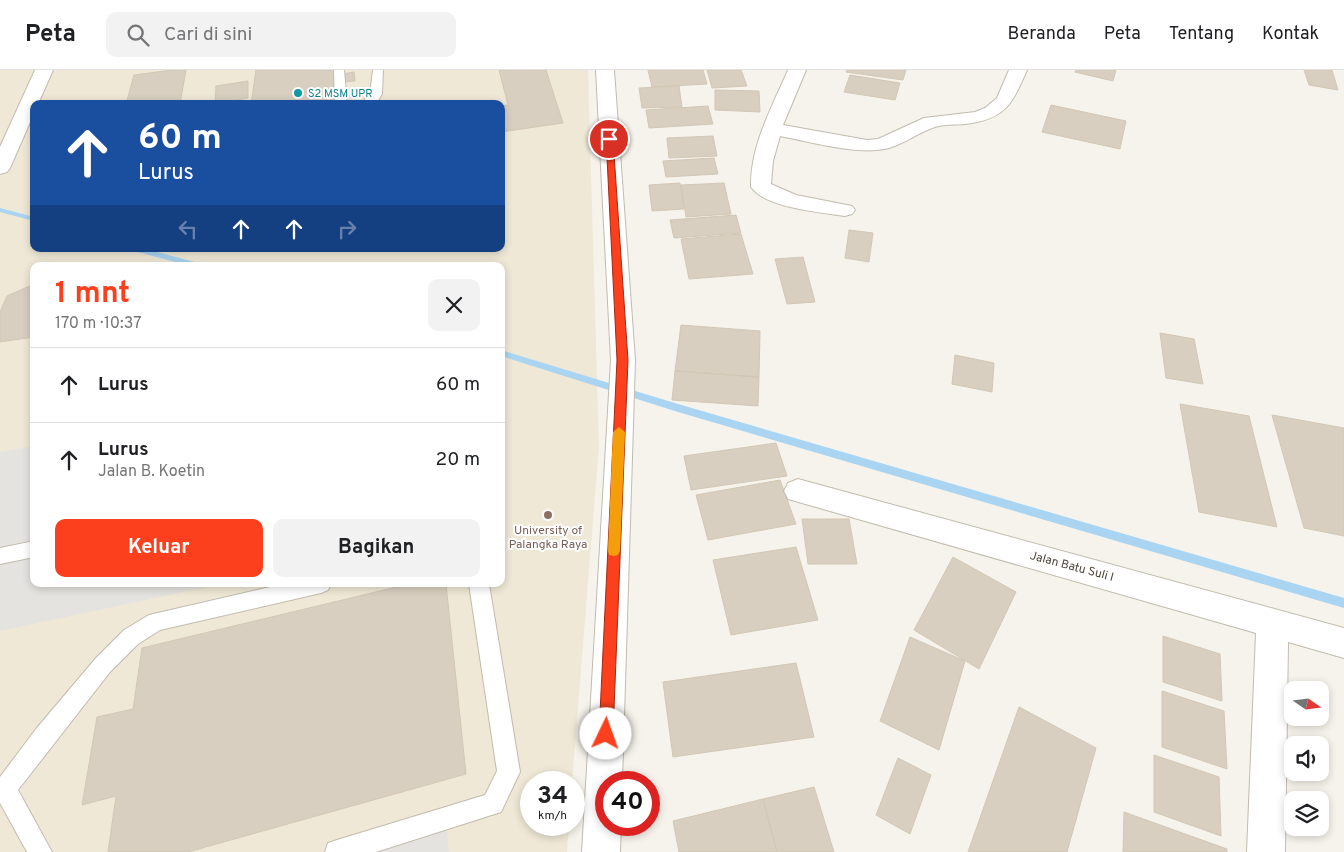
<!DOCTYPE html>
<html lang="id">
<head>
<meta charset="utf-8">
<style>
  :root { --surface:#fff; --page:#f2f2f2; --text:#202124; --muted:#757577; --line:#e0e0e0; --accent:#fc3f1d }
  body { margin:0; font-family:Overpass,sans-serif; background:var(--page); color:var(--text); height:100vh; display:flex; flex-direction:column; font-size:19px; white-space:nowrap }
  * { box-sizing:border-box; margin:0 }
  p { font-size:16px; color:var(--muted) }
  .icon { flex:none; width:28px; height:28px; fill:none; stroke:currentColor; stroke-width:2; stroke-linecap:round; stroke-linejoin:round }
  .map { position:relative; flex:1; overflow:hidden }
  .drawer { position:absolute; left:30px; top:192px; width:475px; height:325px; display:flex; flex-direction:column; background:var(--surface); border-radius:10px; box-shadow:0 2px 8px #0003 }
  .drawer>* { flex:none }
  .banner { position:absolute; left:30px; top:30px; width:475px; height:152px; border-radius:10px; box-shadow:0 2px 8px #0003; background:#1a4fa0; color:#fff; overflow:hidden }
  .needle { width:32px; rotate:104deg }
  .buttons { position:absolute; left:1284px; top:611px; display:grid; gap:10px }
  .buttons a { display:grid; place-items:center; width:45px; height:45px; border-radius:10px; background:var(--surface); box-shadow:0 2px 8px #0003; font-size:25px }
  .speed { position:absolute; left:520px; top:701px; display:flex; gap:10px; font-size:25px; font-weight:700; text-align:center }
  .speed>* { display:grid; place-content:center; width:65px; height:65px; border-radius:50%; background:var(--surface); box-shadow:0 2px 8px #0003; line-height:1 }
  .speed small { font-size:12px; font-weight:400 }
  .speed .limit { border:8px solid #d22; background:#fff; color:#111 }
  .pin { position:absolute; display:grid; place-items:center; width:42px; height:42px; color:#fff; margin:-21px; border:2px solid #fff; border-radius:50%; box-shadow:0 1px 5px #0007 }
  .me { position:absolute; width:55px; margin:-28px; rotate:3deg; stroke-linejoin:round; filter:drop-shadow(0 0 4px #0008) }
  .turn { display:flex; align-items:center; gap:18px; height:105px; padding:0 25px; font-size:22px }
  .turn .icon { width:65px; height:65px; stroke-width:2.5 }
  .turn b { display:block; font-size:35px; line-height:42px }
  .lanes { display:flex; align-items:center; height:48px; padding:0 25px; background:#0003; justify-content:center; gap:25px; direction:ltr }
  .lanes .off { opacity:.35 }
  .round { display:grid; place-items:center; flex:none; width:52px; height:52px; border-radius:10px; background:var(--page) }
  .head { display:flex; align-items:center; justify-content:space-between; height:85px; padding:0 25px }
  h1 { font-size:30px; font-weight:700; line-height:38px; color:var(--accent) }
  .action { display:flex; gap:10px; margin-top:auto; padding:10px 25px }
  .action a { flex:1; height:58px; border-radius:10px; background:var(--accent); color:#fff; font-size:20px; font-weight:700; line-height:58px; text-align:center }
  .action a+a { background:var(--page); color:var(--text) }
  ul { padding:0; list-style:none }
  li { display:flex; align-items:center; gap:15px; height:75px; padding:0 25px; border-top:1px solid var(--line) }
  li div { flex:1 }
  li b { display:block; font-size:19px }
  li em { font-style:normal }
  header { display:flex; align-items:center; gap:30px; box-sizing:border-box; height:70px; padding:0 25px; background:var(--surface); border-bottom:1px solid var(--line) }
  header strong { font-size:24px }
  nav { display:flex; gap:28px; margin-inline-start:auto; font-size:18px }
  .search { width:350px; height:45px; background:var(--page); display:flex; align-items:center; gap:12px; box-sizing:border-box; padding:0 18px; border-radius:10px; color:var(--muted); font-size:19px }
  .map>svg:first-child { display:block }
  .education { fill:#efe8d6; fill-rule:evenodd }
  .parking { fill:#e5e3e0 }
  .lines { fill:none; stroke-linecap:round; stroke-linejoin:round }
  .stream { fill:#a9d4f2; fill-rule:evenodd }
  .building { fill:#d8cfc1; stroke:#d3c7b4 }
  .service-casing { stroke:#c2bbae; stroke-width:2 }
  .minor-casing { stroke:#c2bbae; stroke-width:2 }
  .tertiary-casing { stroke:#c2bbae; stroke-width:2 }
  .service { fill:#fff; fill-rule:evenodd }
  .minor { fill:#fff; fill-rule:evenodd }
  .tertiary { fill:#fff; fill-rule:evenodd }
  .route { fill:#fc3f1d; stroke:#a42913 }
  .slow { fill:#f59e0b }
  .culture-dot { fill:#0f9aa8; stroke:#fff; stroke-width:2 }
  .education-dot { fill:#8d6e63; stroke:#fff; stroke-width:2 }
  .labels { text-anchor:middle; stroke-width:4; stroke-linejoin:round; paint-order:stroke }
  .far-culture-label { font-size:11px; fill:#0d838f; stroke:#fff; text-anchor:start }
  .education-label { font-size:12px; fill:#785e54; stroke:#fff }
  .street-label { font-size:12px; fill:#4b4439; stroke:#fff }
</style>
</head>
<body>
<header>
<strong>Peta</strong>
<div class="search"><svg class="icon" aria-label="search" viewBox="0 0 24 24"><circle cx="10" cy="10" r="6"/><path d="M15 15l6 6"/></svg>Cari di sini</div>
<nav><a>Beranda</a><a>Peta</a><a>Tentang</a><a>Kontak</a></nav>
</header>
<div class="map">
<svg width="1344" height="782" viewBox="0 0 1344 782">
  <rect width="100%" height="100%" fill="#f6f3ec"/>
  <path class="education" d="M 0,0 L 588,0 L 599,376 L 572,712 L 531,712 L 531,755 L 569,755 L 567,782 L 0,782 ZM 34,34 L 501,34 L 501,179 L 34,179 ZM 34,196 L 501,196 L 501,514 L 34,514 Z"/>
  <path class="parking" d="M 34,376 L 34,514 L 221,514 L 0,561 L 0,382 Z
    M 446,749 L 449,782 L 337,782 Z"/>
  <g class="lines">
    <path class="stream" d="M 0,138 L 34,147 L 34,151 L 0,142 Z
      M 133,179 L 146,179 L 202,194 L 203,196 L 190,196 L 134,181 Z
      M 501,280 L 678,334 L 1344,528 L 1344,538 L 678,342 L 501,286 Z"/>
  </g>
  <path class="building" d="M 172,0 L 186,0 L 180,34 L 126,34 L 134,5 Z
    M 256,0 L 343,0 L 343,4 L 354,2 L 355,11 L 343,12 L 343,34 L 251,34 Z
    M 499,0 L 546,0 L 563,53 L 501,62 L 501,36 L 508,35 Z
    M 648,0 L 703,0 L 707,14 L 652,17 Z
    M 707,0 L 741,0 L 747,16 L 712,18 Z
    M 847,0 L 906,0 L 903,10 L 846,2 Z
    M 1076,0 L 1116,0 L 1113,11 L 1075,2 Z
    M 1304,0 L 1332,0 L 1338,20 L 1309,15 Z
    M 850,5 L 900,13 L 895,30 L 844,22 Z
    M 248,11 L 248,28 L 215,34 L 216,16 Z
    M 679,16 L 682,37 L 642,38 L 639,18 Z
    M 715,20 L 759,21 L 760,42 L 715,40 Z
    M 1051,35 L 1126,51 L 1120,79 L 1042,62 Z
    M 708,36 L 713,54 L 649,58 L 646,40 Z
    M 713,66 L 717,86 L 669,88 L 667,68 Z
    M 714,88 L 718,104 L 666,107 L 663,91 Z
    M 680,113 L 684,139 L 652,141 L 649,115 Z
    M 724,113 L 731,144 L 686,147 L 681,115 Z
    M 736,145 L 741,163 L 674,168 L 670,150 Z
    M 849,160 L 873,163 L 869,192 L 845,188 Z
    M 741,164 L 753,204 L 689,209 L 681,169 Z
    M 803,187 L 815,232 L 787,234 L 775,189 Z
    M 34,214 L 34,267 L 0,272 L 0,242 L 7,226 Z
    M 681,255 L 760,261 L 759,307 L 675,301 Z
    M 1160,263 L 1194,269 L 1203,314 L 1166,308 Z
    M 955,285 L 994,293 L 992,322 L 952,314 Z
    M 675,301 L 759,307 L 758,336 L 672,330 Z
    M 1180,334 L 1249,346 L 1277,457 L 1199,442 Z
    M 1272,345 L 1344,358 L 1344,466 L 1304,458 Z
    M 776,373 L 787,406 L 691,420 L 684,386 Z
    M 780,410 L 796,454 L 708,470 L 696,425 Z
    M 802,449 L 849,449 L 857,494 L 808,494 Z
    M 796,477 L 818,550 L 731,565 L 713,490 Z
    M 953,487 L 1016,522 L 979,599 L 914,560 Z
    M 409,514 L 446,514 L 466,704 L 188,782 L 108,782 L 116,726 L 82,735 L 97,647 L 133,639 L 142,578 Z
    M 1163,566 L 1220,584 L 1222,631 L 1163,612 Z
    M 910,567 L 965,591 L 939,680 L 880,651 Z
    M 796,593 L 814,667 L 673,687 L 663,612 Z
    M 1162,621 L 1224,641 L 1227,699 L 1162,677 Z
    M 1019,637 L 1096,678 L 1067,782 L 968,782 Z
    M 1154,685 L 1219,707 L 1221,766 L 1154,742 Z
    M 898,688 L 931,705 L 910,764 L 876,745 Z
    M 814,717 L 834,782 L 777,782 L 763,729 Z
    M 763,729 L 777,782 L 679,782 L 673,751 Z
    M 1124,742 L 1227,779 L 1227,782 L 1123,782 Z"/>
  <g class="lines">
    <g class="service-casing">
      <path id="service" d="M 334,0 L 344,0 L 347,34 L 335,34 Z
        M 373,0 L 383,0 L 382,24 L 376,34 L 361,34 L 370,24 Z
        M 34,471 L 34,487 L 0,494 L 0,478 Z
        M 283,514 L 331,514 L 328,520 L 321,523 L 160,560 L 138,574 L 110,602 L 18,720 L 52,782 L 27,782 L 0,733 L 0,707 L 36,659 L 96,588 L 124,560 L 149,545 Z
        M 469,514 L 489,514 L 520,702 L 501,742 L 376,782 L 325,782 L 328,773 L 337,770 L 485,725 L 497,701 Z"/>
    </g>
    <g class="minor-casing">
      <path id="minor" d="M 35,0 L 53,0 L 38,34 L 34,34 L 34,43 L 10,98 L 7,102 L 0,104 L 0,77 Z
        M 788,0 L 806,0 L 783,55 L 867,70 L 878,69 L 924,48 L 975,42 L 985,38 L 997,28 L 1009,0 L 1027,0 C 1012,34 1006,49 965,54 C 956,55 945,54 935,57 C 919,62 906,73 889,78 C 859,86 812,72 780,66 L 773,91 L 771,114 L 796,125 L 852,136 L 855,140 L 852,144 L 845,146 C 821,142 765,138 751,117 C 750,76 772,37 788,0 Z
        M 798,409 L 1344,558 L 1344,588 L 1288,572 L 1285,782 L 1247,782 L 1256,563 L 788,429 L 784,421 L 788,413 Z"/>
    </g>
    <g class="tertiary-casing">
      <path id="tertiary" d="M 596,0 L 614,0 L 635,290 L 622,712 L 606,712 L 606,755 L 621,755 L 620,782 L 582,782 L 611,290 Z"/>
    </g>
    <use href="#service" class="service"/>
    <use href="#minor" class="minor"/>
    <use href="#tertiary" class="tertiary"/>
  </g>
  <path class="route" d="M 606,67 L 613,69 L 628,290 L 613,664 L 611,669 L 606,671 L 601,669 L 599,664 L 617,290 Z"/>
  <path class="slow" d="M 619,357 L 625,362 L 620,481 L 618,485 L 614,486 L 609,485 L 608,481 L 613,362 Z"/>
  <circle class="culture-dot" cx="298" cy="23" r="5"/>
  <circle class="education-dot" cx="548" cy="445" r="5"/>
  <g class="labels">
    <g class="far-culture-label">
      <text x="308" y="27">S2 MSM UPR</text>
    </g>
    <g class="education-label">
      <text x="548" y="464">University of<tspan x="548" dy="14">Palangka Raya</tspan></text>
    </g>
    <g class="street-label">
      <text transform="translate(1072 496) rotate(15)" y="4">Jalan Batu Suli I</text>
    </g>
  </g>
</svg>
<div class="buttons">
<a><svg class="needle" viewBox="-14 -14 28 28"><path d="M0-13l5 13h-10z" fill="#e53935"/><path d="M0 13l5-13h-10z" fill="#757577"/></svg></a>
<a><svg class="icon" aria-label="sound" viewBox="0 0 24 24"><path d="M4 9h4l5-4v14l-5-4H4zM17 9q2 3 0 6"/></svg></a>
<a><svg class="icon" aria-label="layers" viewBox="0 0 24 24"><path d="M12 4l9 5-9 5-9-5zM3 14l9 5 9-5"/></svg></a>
</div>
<div class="speed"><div>34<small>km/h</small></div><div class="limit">40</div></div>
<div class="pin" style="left:609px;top:69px;background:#d93025"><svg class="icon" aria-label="arrive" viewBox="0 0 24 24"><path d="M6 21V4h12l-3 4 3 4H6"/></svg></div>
<svg class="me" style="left:606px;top:664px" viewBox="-20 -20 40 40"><circle r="19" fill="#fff"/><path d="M0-13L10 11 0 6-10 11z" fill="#fc3f1d"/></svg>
<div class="banner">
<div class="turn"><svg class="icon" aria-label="ahead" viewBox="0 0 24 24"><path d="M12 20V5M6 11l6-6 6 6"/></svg><div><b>60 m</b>Lurus</div></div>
<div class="lanes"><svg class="icon off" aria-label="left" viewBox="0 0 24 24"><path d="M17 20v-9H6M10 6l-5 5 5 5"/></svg><svg class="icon" aria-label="ahead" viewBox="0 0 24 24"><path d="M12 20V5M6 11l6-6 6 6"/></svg><svg class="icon" aria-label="ahead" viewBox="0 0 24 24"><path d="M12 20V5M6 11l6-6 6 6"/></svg><svg class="icon off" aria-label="right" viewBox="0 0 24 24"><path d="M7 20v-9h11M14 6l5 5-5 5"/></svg></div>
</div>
<section class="drawer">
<div class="head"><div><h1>1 mnt</h1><p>170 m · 10:37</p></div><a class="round"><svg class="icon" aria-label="close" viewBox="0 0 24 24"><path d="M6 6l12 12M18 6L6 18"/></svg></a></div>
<ul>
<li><svg class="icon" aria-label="ahead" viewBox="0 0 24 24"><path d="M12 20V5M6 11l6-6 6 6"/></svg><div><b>Lurus</b></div><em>60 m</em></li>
<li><svg class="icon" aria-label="ahead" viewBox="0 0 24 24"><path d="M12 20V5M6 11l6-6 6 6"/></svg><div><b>Lurus</b><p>Jalan B. Koetin</p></div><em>20 m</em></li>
</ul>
<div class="action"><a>Keluar</a><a>Bagikan</a></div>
</section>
</div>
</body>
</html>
